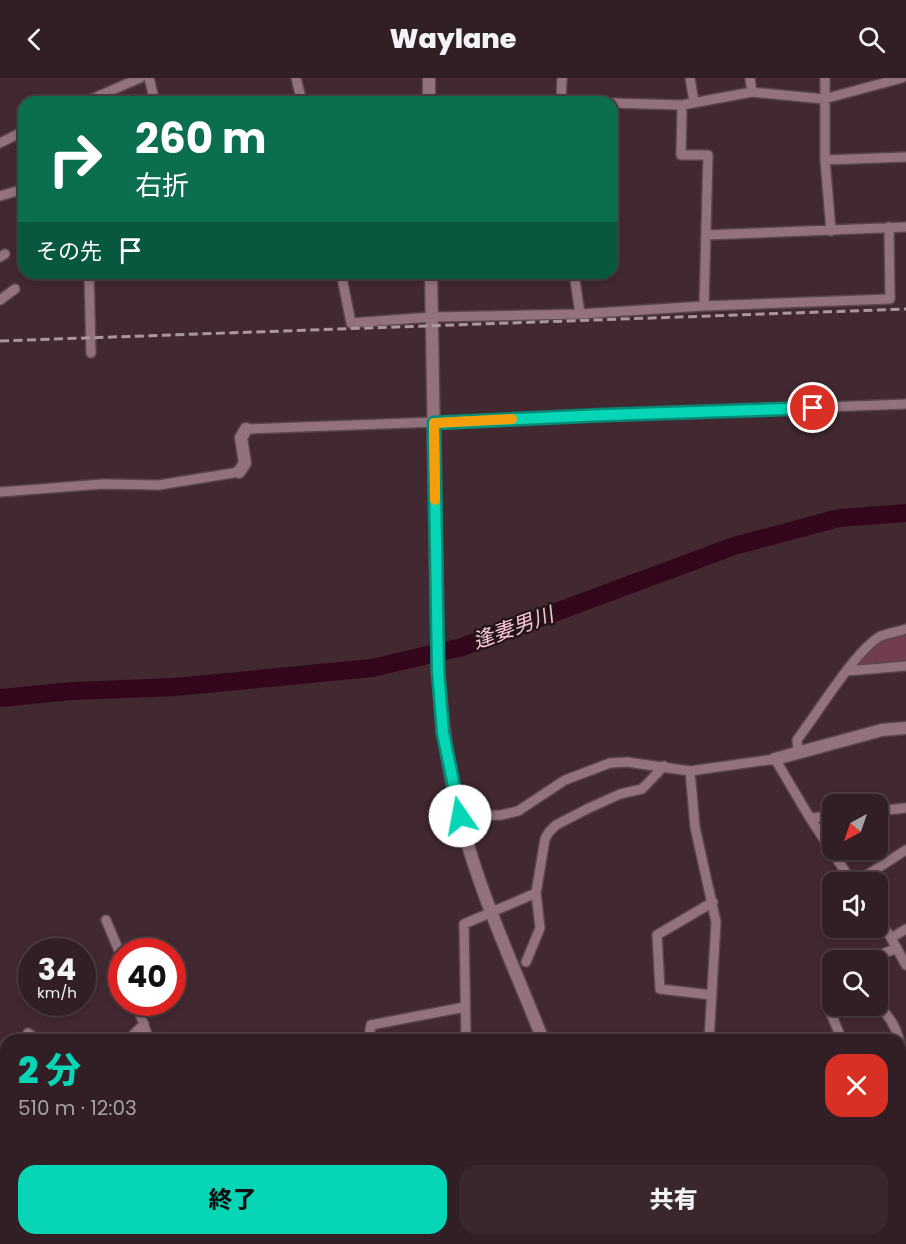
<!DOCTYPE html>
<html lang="ja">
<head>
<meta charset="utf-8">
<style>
  :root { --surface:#321e25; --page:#3a272d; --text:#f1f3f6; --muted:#a8a2a7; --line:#4d3c42; --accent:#06d5b6 }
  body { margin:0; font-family:Poppins,"Noto Sans JP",sans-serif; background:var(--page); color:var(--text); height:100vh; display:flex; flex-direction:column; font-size:22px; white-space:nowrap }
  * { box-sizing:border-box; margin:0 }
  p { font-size:20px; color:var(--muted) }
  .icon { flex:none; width:33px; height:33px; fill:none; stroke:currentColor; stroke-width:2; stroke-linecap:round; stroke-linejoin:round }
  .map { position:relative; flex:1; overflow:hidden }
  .sheet { position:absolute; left:0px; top:956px; width:906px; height:212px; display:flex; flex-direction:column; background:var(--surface); border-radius:18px 18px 0 0; box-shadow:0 3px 9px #0003,0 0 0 2px var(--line) }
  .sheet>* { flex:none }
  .guide { position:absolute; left:18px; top:18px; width:600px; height:183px; border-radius:18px; box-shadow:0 3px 9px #0003,0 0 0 2px var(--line); background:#0b6e4f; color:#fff; overflow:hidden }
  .needle { width:39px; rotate:220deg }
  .tools { position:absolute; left:822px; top:716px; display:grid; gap:12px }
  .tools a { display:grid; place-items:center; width:66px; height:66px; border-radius:12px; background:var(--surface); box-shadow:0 3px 9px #0003,0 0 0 2px var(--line); font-size:30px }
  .speed { position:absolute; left:18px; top:860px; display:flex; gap:12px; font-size:30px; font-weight:700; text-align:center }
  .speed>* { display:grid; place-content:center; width:78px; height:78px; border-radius:50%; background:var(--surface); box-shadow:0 3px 9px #0003,0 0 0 2px var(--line); line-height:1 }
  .speed small { font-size:15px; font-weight:400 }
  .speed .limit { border:9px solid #d22; background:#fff; color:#111 }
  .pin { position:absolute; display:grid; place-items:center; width:51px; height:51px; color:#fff; margin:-26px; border:3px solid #fff; border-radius:50%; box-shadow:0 2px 6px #0007 }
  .me { position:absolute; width:66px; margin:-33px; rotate:348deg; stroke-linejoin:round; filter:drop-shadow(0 0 4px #0008) }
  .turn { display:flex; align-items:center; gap:21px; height:126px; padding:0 18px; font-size:27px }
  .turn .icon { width:78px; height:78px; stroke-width:2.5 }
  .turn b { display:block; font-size:42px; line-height:51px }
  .then { display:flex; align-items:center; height:57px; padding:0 18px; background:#0003; gap:12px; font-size:22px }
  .round { display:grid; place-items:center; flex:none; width:63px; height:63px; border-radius:18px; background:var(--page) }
  .summary { display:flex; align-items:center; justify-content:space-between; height:102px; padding:0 18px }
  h1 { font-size:36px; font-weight:800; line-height:45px; color:var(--accent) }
  .primary-button { display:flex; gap:12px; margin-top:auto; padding:12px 18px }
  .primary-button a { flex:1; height:69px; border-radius:18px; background:var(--accent); color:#111; font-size:24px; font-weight:800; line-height:69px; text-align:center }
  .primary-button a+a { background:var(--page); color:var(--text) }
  header { display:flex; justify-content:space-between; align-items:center; height:78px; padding:0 18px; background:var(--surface); font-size:27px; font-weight:800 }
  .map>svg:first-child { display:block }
  .green { fill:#733d51 }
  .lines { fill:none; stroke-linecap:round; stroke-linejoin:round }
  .river { stroke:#34061b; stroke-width:18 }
  .minor-casing { stroke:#5b454c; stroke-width:12 }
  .tertiary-casing { stroke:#5b454c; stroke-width:15 }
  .minor { stroke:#92737d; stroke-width:9 }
  .tertiary { stroke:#92737d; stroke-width:12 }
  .rail { stroke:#ab969d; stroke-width:3; stroke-dasharray:9 4.5; stroke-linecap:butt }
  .route-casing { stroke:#048a76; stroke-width:15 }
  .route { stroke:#06d5b6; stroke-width:10 }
  .slow { stroke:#f59e0b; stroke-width:10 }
  .labels { text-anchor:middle; stroke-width:4.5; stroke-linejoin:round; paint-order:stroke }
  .water-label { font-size:21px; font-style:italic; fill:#f7c3d4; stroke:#211519 }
</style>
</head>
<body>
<header><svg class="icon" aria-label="back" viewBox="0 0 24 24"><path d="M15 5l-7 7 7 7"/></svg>Waylane<svg class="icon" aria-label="search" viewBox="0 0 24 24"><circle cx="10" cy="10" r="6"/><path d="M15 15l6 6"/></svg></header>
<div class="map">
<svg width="906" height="1166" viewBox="0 0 906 1166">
  <rect width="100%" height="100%" fill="#422831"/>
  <path class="green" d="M 906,553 L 906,586 L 859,589 L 859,584 C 880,562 875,562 906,553 Z"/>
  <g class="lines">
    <path class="river" d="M 0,620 L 72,613 L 175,609 L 372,590 L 462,569 L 734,468 L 839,440 L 906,435"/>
    <g class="minor-casing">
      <path id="minor" d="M 149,0 L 155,24
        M 296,0 L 302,24
        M 690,0 L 694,24
        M 750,0 L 752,14
        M 825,0 L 825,82 L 831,153
        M 85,24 L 140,0
        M 561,24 L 562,0
        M 612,25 L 682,27 L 752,14 L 824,21 L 902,0
        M 682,27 L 681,77 L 708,77 L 704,228
        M 0,65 L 24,53
        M 825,82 L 906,79
        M 0,118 L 24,111
        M 706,157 L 906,149
        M 0,179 L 5,176
        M 89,195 L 91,275
        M 341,195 L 351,245 L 432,239 L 580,236 L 704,228 L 890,221 L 889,149
        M 574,195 L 580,236
        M 0,222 L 15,211
        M 246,351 C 466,344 686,334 906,326
        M 0,414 L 103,406 L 159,407 L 239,394
        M 847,593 L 906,588
        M 798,674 L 797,662 L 802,655 C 820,631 855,574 879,559 C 886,555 898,554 906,551
        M 690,693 L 695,749 L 716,844 L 709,962
        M 878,733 L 906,730
        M 460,738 L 501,737 L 518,733 L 565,702 L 610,685 L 627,684 L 690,693 L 775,681 L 810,740 L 852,804
        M 810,740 L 832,738
        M 856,804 L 906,772
        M 878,840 L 891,860 L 906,887
        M 106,842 L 122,880
        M 891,860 L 906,851
        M 868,882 L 897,870
        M 526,884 L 540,850 L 536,815
        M 712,917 L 660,911 L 657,857 L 713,824
        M 832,921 L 827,926 L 842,962
        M 136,924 L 149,962
        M 878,926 C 887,937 896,947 899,962
        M 370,953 L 371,947 L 465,929
        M 25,962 L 28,955 L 37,962
        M 128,962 L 144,946
        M 466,962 L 464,846 L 536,815 L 545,761 L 549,754 L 556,747 L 587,731 L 620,716 L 642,711 L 664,688
        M 900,966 L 906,983
        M 900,1040 L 906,1037
        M 173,1161 L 173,1166
        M 481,1161 L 482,1166"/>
    </g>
    <g class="tertiary-casing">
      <path id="tertiary" d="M 429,0 L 429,24
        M 431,195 L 438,593 C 442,642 447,690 460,738 C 479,815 514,888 543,962
        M 239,394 L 245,385 L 241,360 L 246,351
        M 775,681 L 882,652 L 906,650
        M 0,1104 L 6,1104
        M 621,1161 L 623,1166
        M 691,1161 L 710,1166"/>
    </g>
    <use href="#minor" class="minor"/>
    <use href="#tertiary" class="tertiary"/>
    <path class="rail" d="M 0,263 L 906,231"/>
  </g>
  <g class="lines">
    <g class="route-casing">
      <path id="route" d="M 460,738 L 443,655 L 438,593 L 434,345 L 604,337 L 813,330"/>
    </g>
    <use href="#route" class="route"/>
    <path class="slow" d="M 435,422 L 434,345 L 512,341"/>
  </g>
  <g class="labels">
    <g class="water-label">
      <text transform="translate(513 550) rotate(-20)" y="7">逢妻男川</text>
    </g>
  </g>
</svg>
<div class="tools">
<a><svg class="needle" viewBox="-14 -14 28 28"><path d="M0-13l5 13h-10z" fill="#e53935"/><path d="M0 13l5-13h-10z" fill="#a8a2a7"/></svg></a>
<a><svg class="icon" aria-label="sound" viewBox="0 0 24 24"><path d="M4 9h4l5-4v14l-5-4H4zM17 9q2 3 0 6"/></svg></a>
<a><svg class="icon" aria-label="search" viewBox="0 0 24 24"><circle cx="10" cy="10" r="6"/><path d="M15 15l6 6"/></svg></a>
</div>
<div class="speed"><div>34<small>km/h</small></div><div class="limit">40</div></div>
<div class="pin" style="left:813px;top:330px;background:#d93025"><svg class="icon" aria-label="arrive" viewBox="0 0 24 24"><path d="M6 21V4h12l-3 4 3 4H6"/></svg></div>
<svg class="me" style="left:460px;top:738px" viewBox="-20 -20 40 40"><circle r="19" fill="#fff"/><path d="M0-13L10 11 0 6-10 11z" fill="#06d5b6"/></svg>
<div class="guide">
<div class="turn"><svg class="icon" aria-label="right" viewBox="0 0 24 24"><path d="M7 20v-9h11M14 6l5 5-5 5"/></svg><div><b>260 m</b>右折</div></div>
<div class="then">その先<svg class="icon" aria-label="arrive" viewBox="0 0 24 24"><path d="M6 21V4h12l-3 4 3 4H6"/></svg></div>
</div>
<section class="sheet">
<div class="summary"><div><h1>2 分</h1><p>510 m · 12:03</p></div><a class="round" style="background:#d93025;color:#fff"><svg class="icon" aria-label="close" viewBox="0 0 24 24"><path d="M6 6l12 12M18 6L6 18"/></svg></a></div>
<div class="primary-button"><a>終了</a><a>共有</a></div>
</section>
</div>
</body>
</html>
